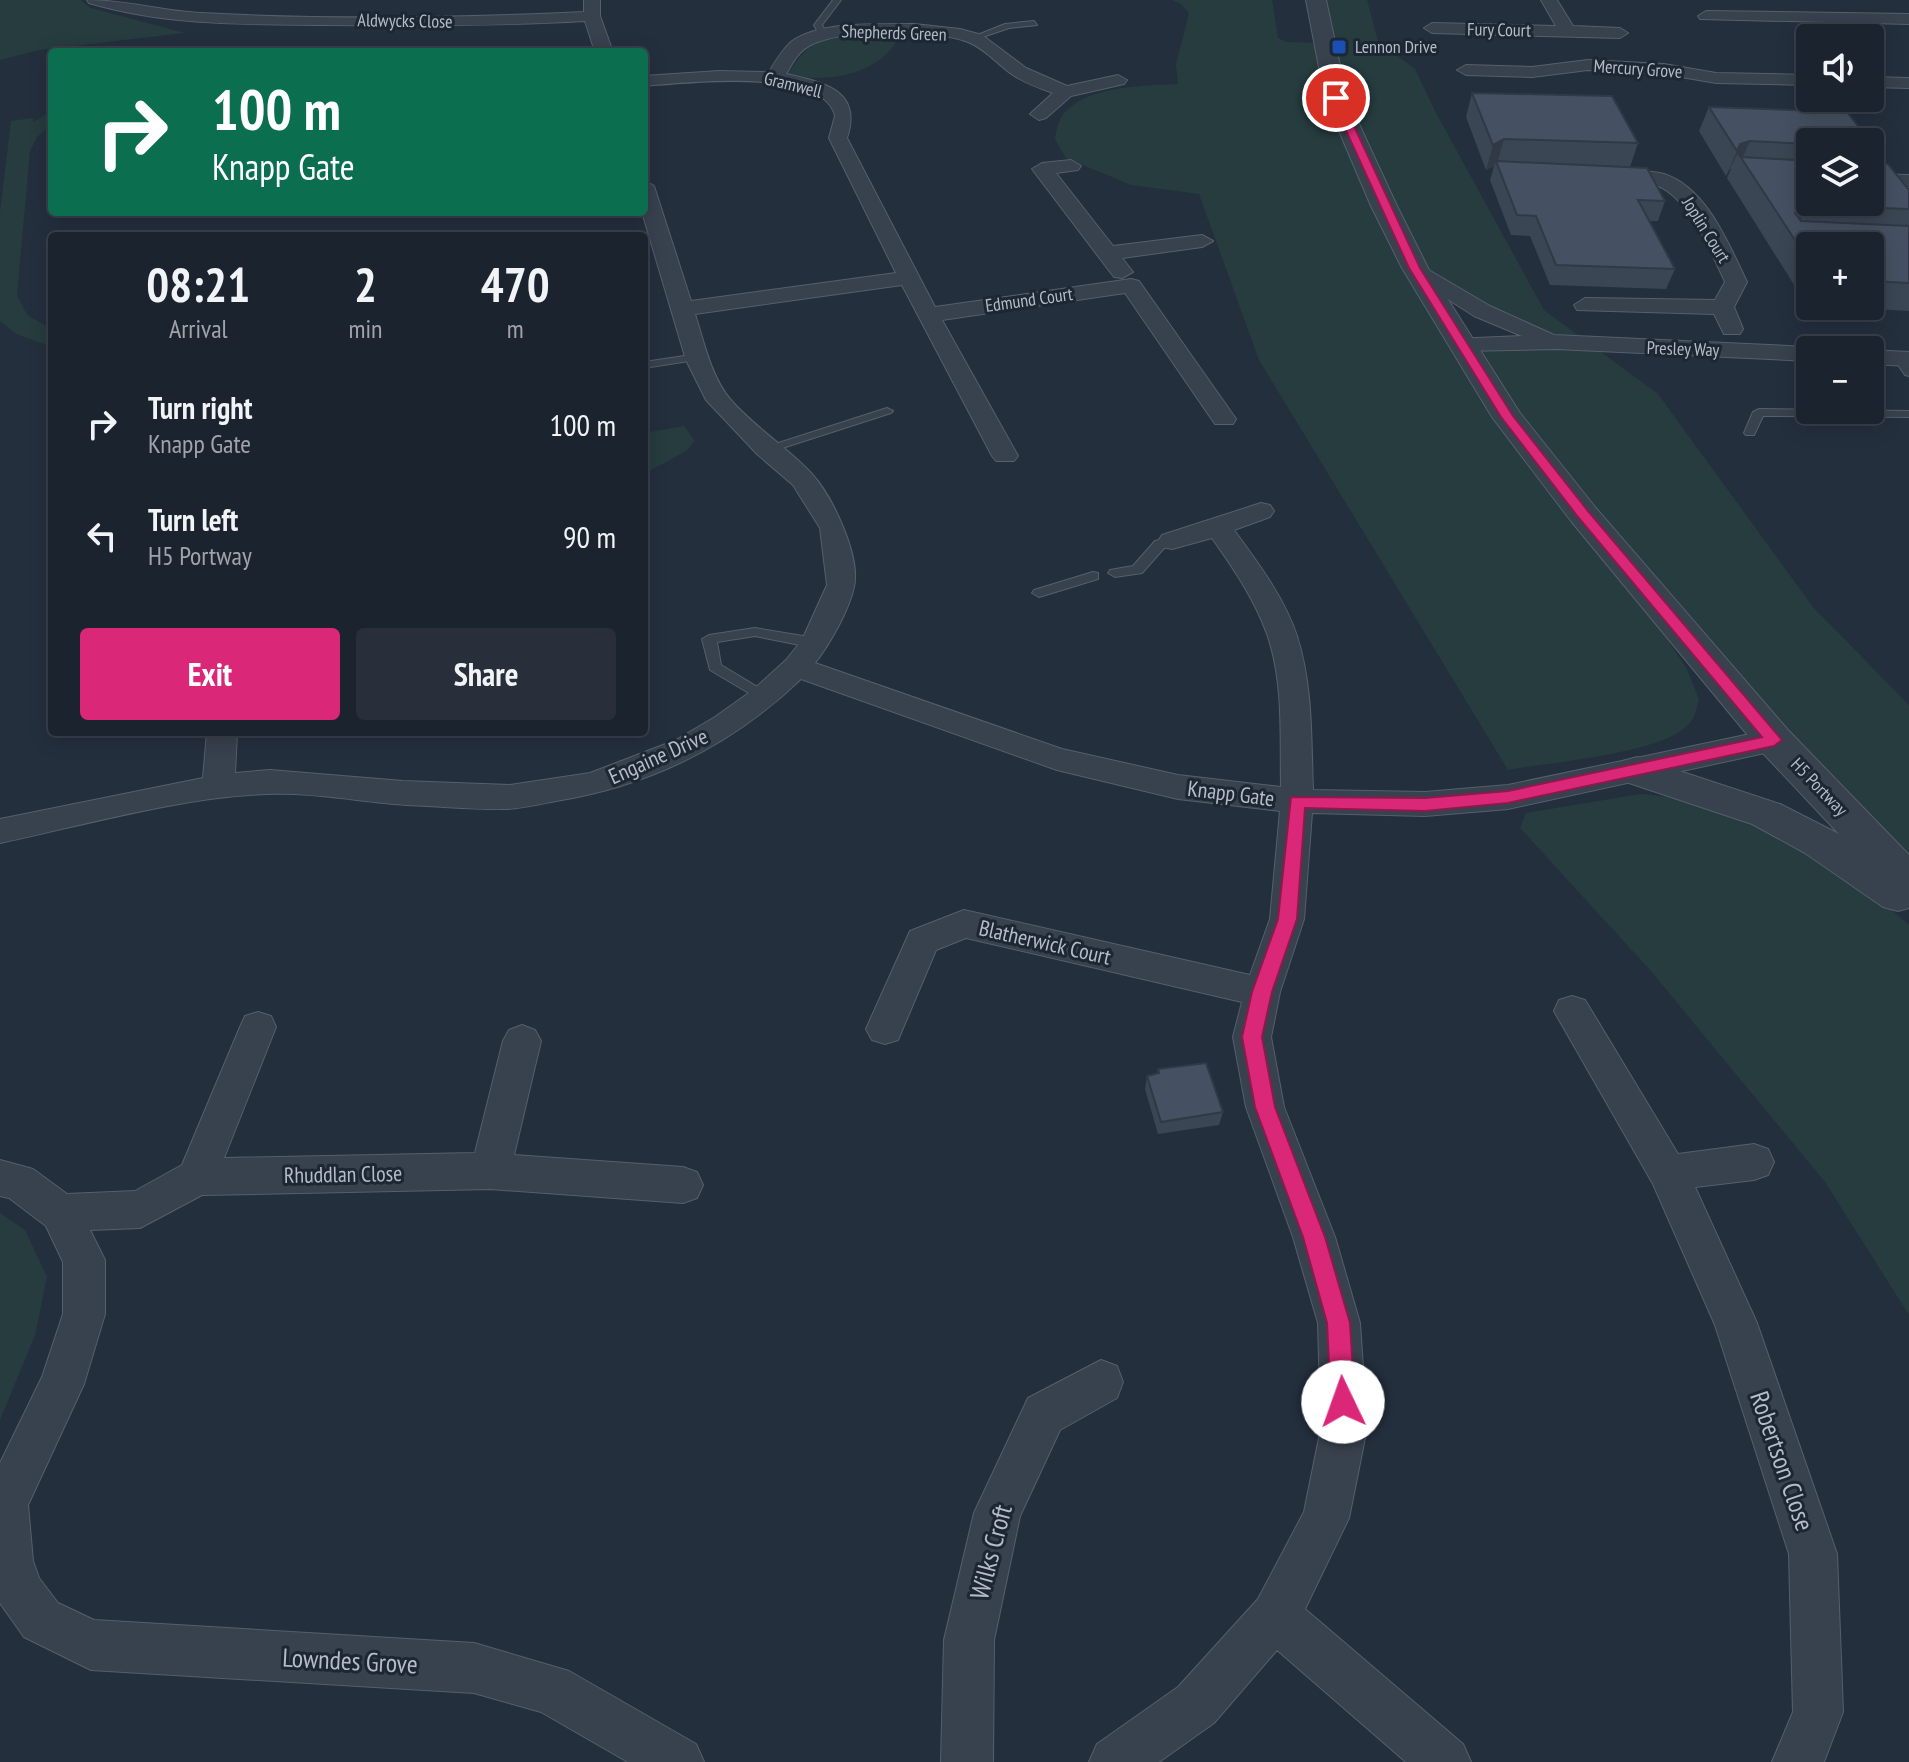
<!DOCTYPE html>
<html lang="en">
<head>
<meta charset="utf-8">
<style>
  :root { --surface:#1b232e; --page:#282f3a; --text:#f1f3f6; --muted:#a0a4aa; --line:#39404a; --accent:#db2777 }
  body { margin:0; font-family:"PT Sans Narrow",sans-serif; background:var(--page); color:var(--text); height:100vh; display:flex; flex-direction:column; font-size:30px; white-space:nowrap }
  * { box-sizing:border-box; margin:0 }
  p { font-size:26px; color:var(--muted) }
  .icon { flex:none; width:44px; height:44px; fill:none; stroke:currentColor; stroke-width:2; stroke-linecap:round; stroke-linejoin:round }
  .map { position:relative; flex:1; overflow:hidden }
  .side { position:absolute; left:48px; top:232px; width:600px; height:504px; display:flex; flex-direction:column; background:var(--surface); border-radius:8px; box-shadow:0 4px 20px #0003,0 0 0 2px var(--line) }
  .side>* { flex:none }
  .hud { position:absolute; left:48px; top:48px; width:600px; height:168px; border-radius:8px; box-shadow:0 4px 20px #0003,0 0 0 2px var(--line); background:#0b6e4f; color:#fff; overflow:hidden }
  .tools { position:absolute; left:1796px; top:24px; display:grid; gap:16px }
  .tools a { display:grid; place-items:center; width:88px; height:88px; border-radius:8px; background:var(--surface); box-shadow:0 4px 20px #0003,0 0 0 2px var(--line); font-size:40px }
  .pin { position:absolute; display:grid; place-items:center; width:68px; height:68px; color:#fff; margin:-34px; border:4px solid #fff; border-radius:50%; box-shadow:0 2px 8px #0007 }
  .me { position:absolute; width:88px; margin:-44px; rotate:357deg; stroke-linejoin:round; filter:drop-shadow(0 0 6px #0008) }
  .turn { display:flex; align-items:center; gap:28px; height:168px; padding:0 32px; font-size:36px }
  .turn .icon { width:104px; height:104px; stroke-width:2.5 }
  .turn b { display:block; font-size:56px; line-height:68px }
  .eta { display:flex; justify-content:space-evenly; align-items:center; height:136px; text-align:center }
  .eta b { font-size:48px; font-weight:800; line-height:56px }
  .action { display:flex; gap:16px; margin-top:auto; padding:16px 32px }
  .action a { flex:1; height:92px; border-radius:8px; background:var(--accent); color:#fff; font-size:32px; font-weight:800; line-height:92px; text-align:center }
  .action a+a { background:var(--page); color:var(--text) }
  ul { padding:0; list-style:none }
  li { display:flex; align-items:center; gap:24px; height:112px; padding:0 32px }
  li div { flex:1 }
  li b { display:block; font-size:30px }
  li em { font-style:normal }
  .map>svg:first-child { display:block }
  .green { fill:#263c3f; fill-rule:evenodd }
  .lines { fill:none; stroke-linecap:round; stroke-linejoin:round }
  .service-casing { stroke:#565f6c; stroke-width:2 }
  .minor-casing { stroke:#565f6c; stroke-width:2 }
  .tertiary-casing { stroke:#565f6c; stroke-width:2 }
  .service { fill:#38414e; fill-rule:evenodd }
  .minor { fill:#38414e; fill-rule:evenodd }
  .tertiary { fill:#38414e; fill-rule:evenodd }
  .wall { fill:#3b4654; fill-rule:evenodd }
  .shaded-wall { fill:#303945 }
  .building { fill:#455162; stroke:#303945; stroke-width:2 }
  .route { fill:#db2777; stroke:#8e194d; stroke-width:2 }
  .transit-dot { fill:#1a4fb4; stroke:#1d2633; stroke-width:3 }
  .labels { text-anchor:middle; stroke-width:6; stroke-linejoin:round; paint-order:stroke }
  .far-street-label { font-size:18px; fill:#b4bcc9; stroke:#1d2633 }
  .far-poi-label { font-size:18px; fill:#b4bcc9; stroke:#1d2633; text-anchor:start }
  .street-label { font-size:22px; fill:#b4bcc9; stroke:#1d2633 }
  .near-street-label { font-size:26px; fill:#b4bcc9; stroke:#1d2633 }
</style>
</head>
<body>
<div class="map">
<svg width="1909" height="1762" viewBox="0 0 1909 1762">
  <rect width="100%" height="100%" fill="#242f3e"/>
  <path class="green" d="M 0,0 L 80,0 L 91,8 L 185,33 L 39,50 L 0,60 Z
    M 1172,0 L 1272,0 L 1278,38 L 1287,42 L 1322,43 L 1321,0 L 1367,0 L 1378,41 L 1415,69 L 1435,111 L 1544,310 L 1658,394 L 1813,607 L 1909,705 L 1909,882 L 1589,523 L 1687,669 L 1699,700 C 1697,707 1695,717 1690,723 C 1664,754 1550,762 1508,770 L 1259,360 L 1199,194 L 1131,185 L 1066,158 L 1055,139 C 1056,133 1057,125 1060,120 C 1078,85 1145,86 1178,84 L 1176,64 L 1189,13 L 1181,4 ZM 1417,269 L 1553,342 L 1461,344 Z
    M 854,34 L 900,36 C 879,76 828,83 787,75 C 808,43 817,39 854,34 Z
    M 52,111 L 52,124 L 37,137 L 30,151 L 17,295 L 27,315 L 52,329 L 52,347 L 16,334 L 0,321 L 0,212 L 11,121 L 33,118 L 33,122 Z
    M 684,426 L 695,441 L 686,451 L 644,474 L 644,433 Z
    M 1640,794 C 1677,797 1721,804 1755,820 C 1810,845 1864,885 1909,925 L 1909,1315 L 1825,1182 L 1650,970 L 1520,828 L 1526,813 Z
    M 0,1213 L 25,1230 L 47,1277 L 35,1335 L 0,1420 Z"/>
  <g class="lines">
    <g class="service-casing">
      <path id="service" d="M 833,0 L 841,0 L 822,25 L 827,34 L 820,36 L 814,25 Z
        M 1034,21 L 1037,25 L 1009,28 L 974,40 L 970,38 L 1005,24 Z
        M 698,354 L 702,355 L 702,359 L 644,368 L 644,362 Z
        M 1896,357 L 1906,359 L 1909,364 L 1909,376 L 1905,375 L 1894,359 Z
        M 887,408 L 893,411 L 891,413 L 770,452 L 762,452 L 760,449 Z
        M 1759,409 L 1909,411 L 1909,417 L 1763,416 L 1754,435 L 1746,435 L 1744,433 L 1753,412 Z
        M 1172,537 L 1178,541 L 1177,544 L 1165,547 L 1142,573 L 1115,577 L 1108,573 L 1110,570 L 1133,566 L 1155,541 Z
        M 1093,572 L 1098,573 L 1098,579 L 1039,597 L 1032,593 L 1034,590 Z
        M 755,628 L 815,638 L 822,643 L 815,648 L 755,636 L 717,642 L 721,665 L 769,694 L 771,697 L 769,700 L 764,702 L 710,670 L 702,639 L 709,635 Z"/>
    </g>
    <g class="minor-casing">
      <path id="minor" d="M 87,0 C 125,0 163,11 201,13 C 328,20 457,18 584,12 L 584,0 L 600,0 L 600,16 L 613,52 L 595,52 L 585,21 C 498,26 411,26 324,25 C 244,24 167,26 89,3 Z
        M 1541,0 L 1557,0 L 1573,26 L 1620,28 L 1628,33 L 1620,38 L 1432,33 L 1424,28 L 1432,23 L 1556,26 Z
        M 1706,11 L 1909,14 L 1909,24 L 1700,19 L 1698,16 Z
        M 914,24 L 960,29 L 982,35 L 1026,68 L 1067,86 L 1118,75 L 1127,80 L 1124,84 L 1071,96 L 1046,118 L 1039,120 L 1030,114 L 1053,93 C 1039,88 1025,83 1013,75 C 998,65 986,49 968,42 C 932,29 843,28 809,46 C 798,52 792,64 786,74 C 823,82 863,90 847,138 L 935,307 L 1131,279 L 1139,281 L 1236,419 L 1233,424 L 1215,424 L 1125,293 L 942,320 L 1018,456 L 1014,461 L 996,461 L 992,456 L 902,285 L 695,314 C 704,342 711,376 730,399 C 754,427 787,447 812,474 C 832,496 861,556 854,587 C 849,610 830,644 815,663 L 1062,749 L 1178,775 L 1281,787 C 1280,737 1284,682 1267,634 C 1254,598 1233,568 1212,538 L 1172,549 L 1162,547 L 1158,541 L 1162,535 L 1261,503 L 1270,505 L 1274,511 L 1270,517 L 1234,530 C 1258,563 1284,597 1297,636 C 1313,686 1311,739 1313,790 L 1425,792 L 1508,785 L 1774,729 L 1785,732 L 1790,740 L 1785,748 L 1774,751 L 1508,809 L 1425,816 L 1312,813 L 1304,919 L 1280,992 L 1271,1037 L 1284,1107 L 1335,1237 L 1360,1323 L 1367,1428 L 1349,1518 L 1305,1609 L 1463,1744 L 1471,1762 L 1406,1762 L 1277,1650 L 1214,1723 L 1159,1762 L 1089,1762 L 1097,1744 L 1178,1687 L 1258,1599 L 1304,1512 L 1321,1428 L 1318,1323 L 1293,1237 L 1246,1107 L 1233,1037 L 1242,1002 L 966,938 L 936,950 L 898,1040 L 885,1044 L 872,1040 L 866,1029 L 910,931 L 964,910 L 1250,975 L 1270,919 L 1280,811 L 1178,799 L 1057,770 L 801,679 C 732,745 650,786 556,801 C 541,804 524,808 508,809 C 475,810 440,806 406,805 C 360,802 313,792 267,794 C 181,797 85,825 0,843 L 0,819 L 203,778 L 207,732 L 237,732 L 235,773 L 270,770 L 403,781 L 510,785 L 590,773 L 676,740 L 715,717 L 753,690 L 786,660 L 802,640 L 827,585 L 820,528 L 793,485 L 757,454 L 706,400 L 686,360 L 642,212 L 644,180 L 654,186 L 691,301 L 896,273 L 829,138 L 835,116 C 824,66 682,83 644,86 L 644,76 L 719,71 L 769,72 C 775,62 782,50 791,42 C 818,21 881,24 914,24 Z
        M 1588,60 L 1664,64 L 1716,73 L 1810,75 L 1810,85 L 1716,83 L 1664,74 L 1588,70 L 1532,77 L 1466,75 L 1457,70 L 1466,65 L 1532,67 Z
        M 1871,77 L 1909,78 L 1909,88 L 1870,87 Z
        M 1071,160 L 1081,166 L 1078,170 L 1056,173 L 1113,246 L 1202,235 L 1213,241 L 1202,247 L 1122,258 L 1133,272 L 1122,278 L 1114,277 L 1032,169 L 1042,163 Z
        M 1608,171 C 1627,172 1646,169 1664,174 C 1707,188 1729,245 1747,282 L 1734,307 L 1743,329 L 1740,334 L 1724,334 L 1714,314 L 1577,310 L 1574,305 L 1585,298 L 1715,300 L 1725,282 C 1711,252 1687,191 1651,184 C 1635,180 1618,185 1601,181 L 1598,177 L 1601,173 Z
        M 1870,174 L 1909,175 L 1909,187 L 1870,186 Z
        M 1415,262 L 1490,306 L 1554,335 L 1810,347 L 1819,350 L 1810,350 L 1810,361 L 1556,349 L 1461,351 L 1453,349 L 1449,344 L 1453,339 L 1522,336 L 1474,316 L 1407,273 L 1404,268 L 1407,263 Z
        M 1870,350 L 1909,352 L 1909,366 L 1870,364 Z
        M 1572,996 L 1585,1000 L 1678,1154 L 1754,1144 L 1768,1149 L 1774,1162 L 1768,1175 L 1754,1180 L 1695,1187 L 1757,1323 L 1837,1554 L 1843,1712 L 1824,1762 L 1772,1762 L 1793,1712 L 1789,1554 L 1715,1325 L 1653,1184 L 1554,1011 L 1559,1000 Z
        M 258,1012 L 271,1016 L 276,1027 L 224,1158 L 475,1153 L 503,1041 L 509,1030 L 522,1025 L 535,1030 L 541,1041 L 514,1155 L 683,1167 L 697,1172 L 703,1185 L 697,1198 L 683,1203 L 490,1189 L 202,1195 L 140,1228 L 90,1230 L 105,1260 L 105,1314 L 84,1384 L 28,1505 L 33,1561 L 39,1578 L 58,1603 L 94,1620 L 474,1643 L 569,1671 L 696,1744 L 704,1762 L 628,1762 L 541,1712 L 474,1693 L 91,1670 L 24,1637 L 0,1603 L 0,1463 L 42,1377 L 63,1314 L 63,1262 L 46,1226 L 9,1198 L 0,1196 L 0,1160 L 33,1169 L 67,1194 L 135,1191 L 182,1165 L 240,1027 L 245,1016 Z
        M 1101,1360 L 1117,1366 L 1123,1382 L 1117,1398 L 1060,1430 L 1020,1516 L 994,1640 L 993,1762 L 941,1762 L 944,1640 L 974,1513 L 1028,1398 Z"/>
    </g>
    <g class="tertiary-casing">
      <path id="tertiary" d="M 1306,0 L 1326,0 L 1347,98 L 1397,206 L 1428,268 L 1520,413 L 1595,507 L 1788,730 L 1909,855 L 1909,908 L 1898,911 L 1883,907 L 1805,853 L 1752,824 L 1623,781 L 1617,771 L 1623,761 L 1637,757 L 1780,804 L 1839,834 L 1760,750 L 1571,521 L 1492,417 L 1402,268 L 1371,206 L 1325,98 Z"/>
    </g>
    <use href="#service" class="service"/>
    <use href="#minor" class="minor"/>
    <use href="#tertiary" class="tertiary"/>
  </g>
  <path class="wall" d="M 1472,93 L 1638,143 L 1630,167 L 1665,201 L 1658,221 L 1649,221 L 1675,269 L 1666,289 L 1550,285 L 1530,236 L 1511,235 L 1490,180 L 1494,166 L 1486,170 L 1466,117 Z
    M 1709,107 L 1847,112 L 1879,153 L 1880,163 L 1888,164 L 1909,190 L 1909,311 L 1842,307 L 1841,306 L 1870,306 L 1870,246 L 1810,246 L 1810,296 L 1801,296 L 1727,178 L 1731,169 L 1730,169 L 1726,176 L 1699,131 ZM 1810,142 L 1870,142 L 1870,202 L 1810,202 Z
    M 1158,1069 L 1223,1112 L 1219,1125 L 1158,1134 L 1145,1089 L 1147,1076 L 1157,1074 Z"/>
  <path class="shaded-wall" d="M 1504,139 L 1497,164 L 1496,161 L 1494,166 L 1486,170 L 1493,145 Z
    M 1750,141 L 1742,159 L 1738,153 L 1726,176 L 1740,144 Z
    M 1808,205 L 1796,231 L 1795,213 Z"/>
  <path class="building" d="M 1472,93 L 1612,96 L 1638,143 L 1504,139 L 1493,145 Z
    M 1709,107 L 1847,112 L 1879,153 L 1880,163 L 1888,164 L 1909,190 L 1909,209 L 1808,205 L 1795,213 L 1801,221 L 1909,226 L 1909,283 L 1870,281 L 1870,246 L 1810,246 L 1810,263 L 1738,153 L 1742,157 L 1810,161 L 1810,202 L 1870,202 L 1870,142 L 1810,142 L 1810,144 L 1750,141 L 1740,144 L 1737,151 Z
    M 1496,161 L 1647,168 L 1665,201 L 1638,200 L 1675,269 L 1556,265 L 1536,216 L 1517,215 Z
    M 1206,1063 L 1223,1112 L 1161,1122 L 1147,1076 L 1159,1073 L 1158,1069 Z"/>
  <path class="route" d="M 1336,95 L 1341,98 L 1420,268 L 1513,416 L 1588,511 L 1782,740 L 1774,746 L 1508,803 L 1425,811 L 1305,808 L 1297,919 L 1272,992 L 1262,1037 L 1275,1107 L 1325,1237 L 1350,1323 L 1355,1402 L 1351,1410 L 1343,1414 L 1335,1410 L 1331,1402 L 1327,1323 L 1303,1237 L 1255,1107 L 1242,1037 L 1252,992 L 1278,919 L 1291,797 L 1425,798 L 1508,791 L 1762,737 L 1578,517 L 1501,417 L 1409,268 L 1331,98 Z"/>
  <rect class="transit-dot" x="1331" y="39" width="16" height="16" rx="4"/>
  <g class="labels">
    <g class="far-street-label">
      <text transform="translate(405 21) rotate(1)" y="6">Aldwycks Close</text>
      <text transform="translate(1499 30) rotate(1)" y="6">Fury Court</text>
      <text transform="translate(894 33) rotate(2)" y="6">Shepherds Green</text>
      <text transform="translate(1638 69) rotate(4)" y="6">Mercury Grove</text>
      <text transform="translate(793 85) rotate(14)" y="6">Gramwell</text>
      <text transform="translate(1706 230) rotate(58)" y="6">Joplin Court</text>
      <text transform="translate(1029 300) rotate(-8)" y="6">Edmund Court</text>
      <text transform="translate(1683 349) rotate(2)" y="6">Presley Way</text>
      <text transform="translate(1819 787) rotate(46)" y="6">H5 Portway</text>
    </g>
    <g class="far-poi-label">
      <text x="1355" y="53">Lennon Drive</text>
    </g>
    <g class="street-label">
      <text transform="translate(658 756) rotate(-24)" y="8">Engaine Drive</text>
      <text transform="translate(1231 793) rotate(7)" y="8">Knapp Gate</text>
      <text transform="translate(1045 942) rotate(13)" y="8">Blatherwick Court</text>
      <text transform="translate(343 1174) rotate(-1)" y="8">Rhuddlan Close</text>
    </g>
    <g class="near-street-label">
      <text transform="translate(1782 1461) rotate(71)" y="9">Robertson Close</text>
      <text transform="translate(991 1552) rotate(-75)" y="9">Wilks Croft</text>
      <text transform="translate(350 1661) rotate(3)" y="9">Lowndes Grove</text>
    </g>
  </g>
</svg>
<div class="tools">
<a><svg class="icon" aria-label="sound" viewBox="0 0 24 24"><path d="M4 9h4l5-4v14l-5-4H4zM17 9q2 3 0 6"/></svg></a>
<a><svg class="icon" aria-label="layers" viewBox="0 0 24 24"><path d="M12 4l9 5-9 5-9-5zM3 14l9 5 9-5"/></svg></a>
<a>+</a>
<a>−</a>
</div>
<div class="pin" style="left:1336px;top:98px;background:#d93025"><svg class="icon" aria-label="arrive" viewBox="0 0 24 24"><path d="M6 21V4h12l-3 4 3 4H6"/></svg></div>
<svg class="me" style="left:1343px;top:1402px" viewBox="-20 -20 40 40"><circle r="19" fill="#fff"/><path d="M0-13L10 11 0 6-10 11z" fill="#db2777"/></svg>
<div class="hud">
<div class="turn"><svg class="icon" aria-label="right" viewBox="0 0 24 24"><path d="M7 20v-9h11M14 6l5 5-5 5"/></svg><div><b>100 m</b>Knapp Gate</div></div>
</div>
<section class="side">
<div class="eta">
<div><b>08:21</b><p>Arrival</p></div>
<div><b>2</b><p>min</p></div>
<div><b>470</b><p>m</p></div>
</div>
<ul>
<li><svg class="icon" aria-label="right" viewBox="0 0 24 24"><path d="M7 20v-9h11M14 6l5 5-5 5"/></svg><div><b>Turn right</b><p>Knapp Gate</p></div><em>100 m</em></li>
<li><svg class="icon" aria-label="left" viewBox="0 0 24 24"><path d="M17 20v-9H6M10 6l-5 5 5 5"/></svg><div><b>Turn left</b><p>H5 Portway</p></div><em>90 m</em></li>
</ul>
<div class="action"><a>Exit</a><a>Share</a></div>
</section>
</div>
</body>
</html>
